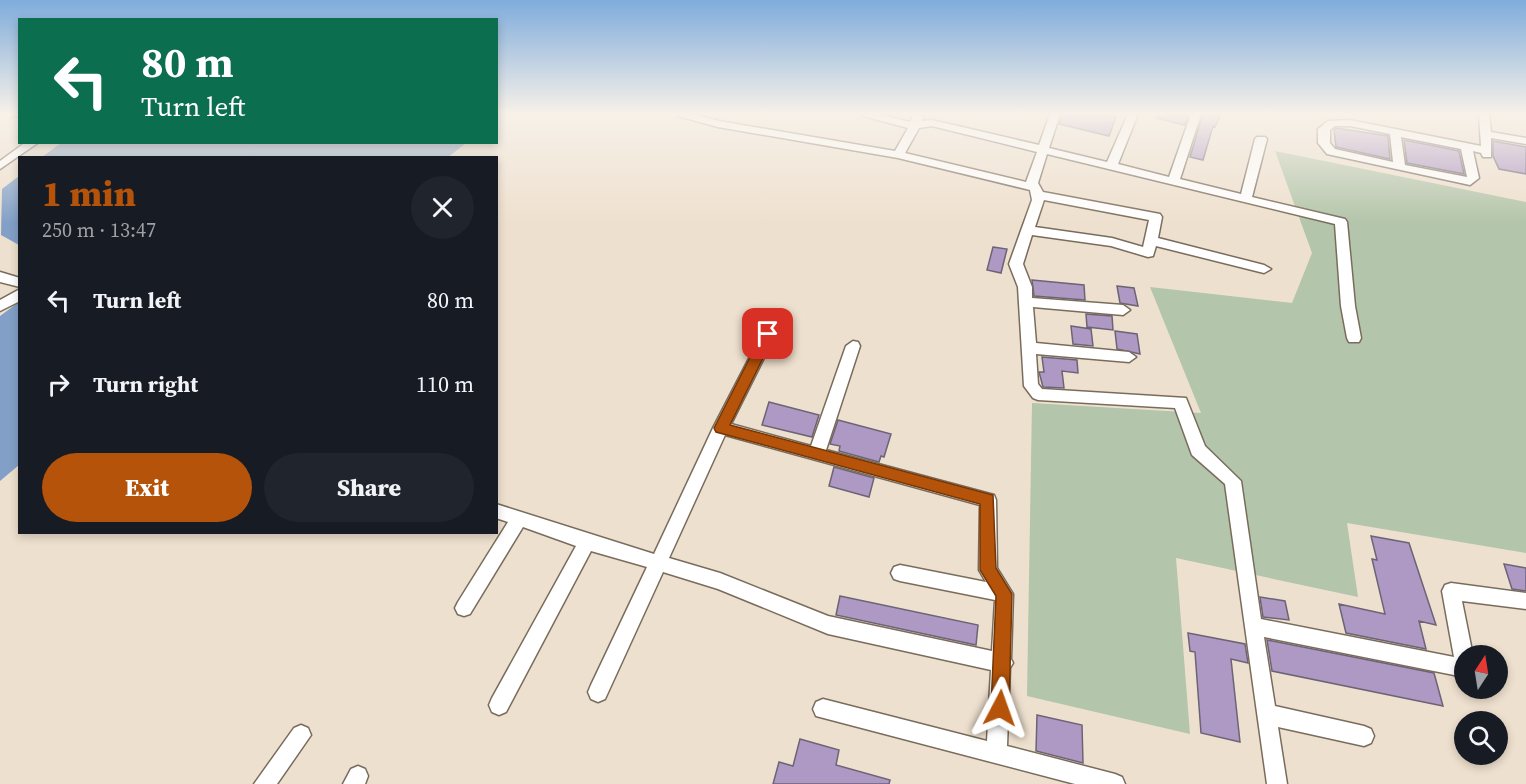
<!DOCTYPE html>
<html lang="en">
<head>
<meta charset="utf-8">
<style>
  :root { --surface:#171b24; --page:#20242c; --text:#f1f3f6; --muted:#9ea1a6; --accent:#b45309 }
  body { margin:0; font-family:"Source Serif 4",serif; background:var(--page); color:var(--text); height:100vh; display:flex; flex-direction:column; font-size:22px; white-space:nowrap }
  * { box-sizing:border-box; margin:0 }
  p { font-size:20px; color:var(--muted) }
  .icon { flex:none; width:33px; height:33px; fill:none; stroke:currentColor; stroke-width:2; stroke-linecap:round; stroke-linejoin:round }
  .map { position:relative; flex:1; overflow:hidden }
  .panel { position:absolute; left:18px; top:156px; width:480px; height:378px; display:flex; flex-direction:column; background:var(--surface); border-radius:0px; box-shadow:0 3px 9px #0003 }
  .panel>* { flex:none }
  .top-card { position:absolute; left:18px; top:18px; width:480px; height:126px; border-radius:0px; box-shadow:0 3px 9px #0003; background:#0b6e4f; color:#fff; overflow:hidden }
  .needle { width:39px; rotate:12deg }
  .controls { position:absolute; left:1454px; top:645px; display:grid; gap:12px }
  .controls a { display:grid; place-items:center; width:54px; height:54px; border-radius:50%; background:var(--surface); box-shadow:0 3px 9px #0003; font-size:30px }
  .pin { position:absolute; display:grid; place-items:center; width:51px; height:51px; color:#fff; margin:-26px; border-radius:12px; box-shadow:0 3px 9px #0006 }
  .me { position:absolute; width:66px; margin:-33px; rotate:4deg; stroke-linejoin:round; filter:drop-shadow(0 0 4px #0008) }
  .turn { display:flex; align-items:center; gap:21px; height:126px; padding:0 24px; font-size:27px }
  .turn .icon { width:78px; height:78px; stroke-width:2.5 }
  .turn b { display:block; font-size:42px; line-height:51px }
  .round { display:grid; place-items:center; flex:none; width:63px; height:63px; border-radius:32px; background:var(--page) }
  .overview { display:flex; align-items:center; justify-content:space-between; height:102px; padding:0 24px }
  h1 { font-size:36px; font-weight:800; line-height:45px; color:var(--accent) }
  .button { display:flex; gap:12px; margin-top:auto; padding:12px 24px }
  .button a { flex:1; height:69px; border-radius:36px; background:var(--accent); color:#fff; font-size:24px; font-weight:800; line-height:69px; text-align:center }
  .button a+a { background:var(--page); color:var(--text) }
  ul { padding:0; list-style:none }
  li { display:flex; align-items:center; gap:18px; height:84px; padding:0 24px }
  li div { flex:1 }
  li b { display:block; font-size:22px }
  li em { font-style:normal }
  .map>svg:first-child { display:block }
  .green { fill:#b3c5aa }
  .water { fill:#82a0c7 }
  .building { fill:#ae98c4; stroke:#6c6475; stroke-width:1.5 }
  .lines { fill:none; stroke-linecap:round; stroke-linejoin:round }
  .minor-casing { stroke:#796c5c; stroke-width:3 }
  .minor { fill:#fff; fill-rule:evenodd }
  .route { fill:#b45309; stroke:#753606; stroke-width:1.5 }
</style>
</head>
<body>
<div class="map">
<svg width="1526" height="784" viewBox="0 0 1526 784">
  <rect width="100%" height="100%" fill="#eee0ce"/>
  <path class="green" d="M 1275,151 L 1526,202 L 1526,553 L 1347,523 L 1358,597 L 1176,558 L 1190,734 L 1027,696 L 1032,403 L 1201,413 L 1150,287 L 1292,303 L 1312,253 Z"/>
  <path class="water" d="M 61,143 L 61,142 L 466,143 L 447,158 L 42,157 Z
    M 19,176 L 19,245 L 1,235 L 2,189 Z
    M 19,302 L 19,465 L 0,481 L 0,316 Z"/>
  <path class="building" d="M 1063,114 L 1102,114 L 1116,117 L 1109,136 L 1059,124 Z
    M 1157,114 L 1189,114 L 1185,125 L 1156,118 Z
    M 1203,114 L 1221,114 L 1215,127 L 1213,126 L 1203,160 L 1190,157 Z
    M 1336,128 L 1388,136 L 1390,159 L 1336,147 L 1334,130 Z
    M 1404,140 L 1459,151 L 1464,174 L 1407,163 Z
    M 1493,141 L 1526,147 L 1526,174 L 1499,169 L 1493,156 Z
    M 993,247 L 1007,249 L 1001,273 L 987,270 Z
    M 1032,280 L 1084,285 L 1085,300 L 1034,296 Z
    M 1117,286 L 1134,288 L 1138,306 L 1120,303 Z
    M 1086,314 L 1112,316 L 1113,330 L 1087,327 Z
    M 1071,326 L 1091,329 L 1093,346 L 1073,344 Z
    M 1115,331 L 1137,334 L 1140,354 L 1117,349 Z
    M 1042,357 L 1077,360 L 1078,373 L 1062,371 L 1064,388 L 1043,387 L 1039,372 L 1044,372 Z
    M 769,402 L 819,415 L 812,437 L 762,425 Z
    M 838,420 L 891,434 L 884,457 L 881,456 L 879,462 L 839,451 L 840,446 L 830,444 Z
    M 834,467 L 874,478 L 869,497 L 829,486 Z
    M 1371,536 L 1409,543 L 1436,625 L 1419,621 L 1426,649 L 1346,633 L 1339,604 L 1385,614 L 1372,559 L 1377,560 Z
    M 1504,564 L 1526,568 L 1526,591 L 1512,589 Z
    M 840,596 L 978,625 L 976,645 L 836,615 Z
    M 1260,597 L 1285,601 L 1289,620 L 1263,617 Z
    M 1188,633 L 1245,644 L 1248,663 L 1231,659 L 1240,742 L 1201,733 L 1195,652 L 1190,651 Z
    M 1267,640 L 1434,673 L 1443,706 L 1272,671 Z
    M 1037,715 L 1082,725 L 1083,763 L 1036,751 Z
    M 800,739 L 839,750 L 836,765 L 890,780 L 889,784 L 773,784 L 779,762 L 793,766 Z"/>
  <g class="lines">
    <g class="minor-casing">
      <path id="minor" d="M 13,114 L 20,114 L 20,117 L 14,116 Z
        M 677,114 L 693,114 L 719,121 L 895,151 L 908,128 L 863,116 L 862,114 L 878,114 L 910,122 L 914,114 L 924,114 L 922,121 L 932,120 L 1039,145 L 1050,114 L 1060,114 L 1049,148 L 1107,162 L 1128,114 L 1138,114 L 1118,164 L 1169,177 L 1191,114 L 1201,114 L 1180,179 L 1241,194 L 1255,139 L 1257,137 L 1265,137 L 1267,139 L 1252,197 L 1345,219 L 1347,222 L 1355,306 L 1361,338 L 1359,342 L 1349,342 L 1347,338 L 1341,306 L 1335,224 L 1047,154 L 1038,183 L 1043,192 L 1160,214 L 1162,217 L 1158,238 L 1264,265 L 1271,269 L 1264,273 L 1156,246 L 1153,256 L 1148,257 L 1111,246 L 1032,235 L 1023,264 L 1032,287 L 1032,298 L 1123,305 L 1130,310 L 1123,315 L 1033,307 L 1036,343 L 1129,352 L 1136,357 L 1129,362 L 1036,354 L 1038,384 L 1042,389 L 1186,398 L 1205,446 L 1241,481 L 1261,619 L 1454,657 L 1442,591 L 1445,585 L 1451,583 L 1526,593 L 1526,609 L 1462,601 L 1473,656 L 1464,656 L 1464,677 L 1264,637 L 1275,706 L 1364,726 L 1371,729 L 1374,736 L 1371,743 L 1364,746 L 1278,727 L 1287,784 L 1267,784 L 1225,484 L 1192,455 L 1175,408 L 1038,400 L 1033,398 L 1024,386 L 1018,287 L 1009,264 L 1032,200 L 1030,190 L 898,158 L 718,127 L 678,116 ZM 932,126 L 1037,152 L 1026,182 L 905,153 L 919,128 ZM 1044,200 L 1149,220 L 1143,247 L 1112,238 L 1035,227 Z
        M 1479,114 L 1489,114 L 1491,132 L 1526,138 L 1526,144 L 1491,138 L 1491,157 L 1483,157 L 1481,153 L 1473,151 L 1479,178 L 1470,185 L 1327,154 L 1318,143 L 1318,129 L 1328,121 L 1350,120 L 1481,146 ZM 1335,126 L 1350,126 L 1390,134 L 1393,162 L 1335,149 L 1330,143 L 1330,130 ZM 1401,137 L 1461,149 L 1467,177 L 1405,165 Z
        M 26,142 L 39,142 L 0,169 L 0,161 Z
        M 0,272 L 20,278 L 20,287 L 0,282 Z
        M 20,289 L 20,301 L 0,311 L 0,300 Z
        M 778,311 L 785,316 L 731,424 L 811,446 L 846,346 L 853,341 L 858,342 L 860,346 L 826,450 L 994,495 L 996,500 L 997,568 L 1013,594 L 1011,659 L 1013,663 L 1010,668 L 1007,746 L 1115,774 L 1122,777 L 1125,784 L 1075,784 L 816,716 L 813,709 L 816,702 L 823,699 L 987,741 L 991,670 L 828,634 L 718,589 L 663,572 L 605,699 L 598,702 L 591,699 L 588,692 L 591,685 L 647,567 L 591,551 L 506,712 L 499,715 L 492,712 L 489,705 L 492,698 L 576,546 L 523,527 L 470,614 L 464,616 L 458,614 L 455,608 L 458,602 L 508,522 L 496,518 L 496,504 L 654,554 L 713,428 L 771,316 ZM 725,435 L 980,505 L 979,570 L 986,582 L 900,565 L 894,567 L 891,573 L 894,579 L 900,581 L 995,600 L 992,651 L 828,616 L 720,573 L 669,558 Z
        M 301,725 L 308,728 L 311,735 L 277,784 L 254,784 L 294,728 Z
        M 358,766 L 365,769 L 368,776 L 365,784 L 343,784 L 351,769 Z"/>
    </g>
    <use href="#minor" class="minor"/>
  </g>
  <linearGradient id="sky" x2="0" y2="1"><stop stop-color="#7facdb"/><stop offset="0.51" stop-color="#f7f1e9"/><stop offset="1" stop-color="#f7f1e9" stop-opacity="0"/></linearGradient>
  <rect width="1526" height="223" fill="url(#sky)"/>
  <path class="route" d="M 768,330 L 775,334 L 730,425 L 993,495 L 996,568 L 1012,594 L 1009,708 L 1006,715 L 1000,717 L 994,715 L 991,708 L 996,596 L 980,570 L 980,504 L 716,432 L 714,428 L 762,334 Z"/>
</svg>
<div class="controls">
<a><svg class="needle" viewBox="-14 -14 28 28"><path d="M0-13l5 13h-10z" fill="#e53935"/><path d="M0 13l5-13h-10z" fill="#9ea1a6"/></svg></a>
<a><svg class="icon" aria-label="search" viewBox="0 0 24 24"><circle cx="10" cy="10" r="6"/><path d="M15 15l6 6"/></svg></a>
</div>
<div class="pin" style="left:768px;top:334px;background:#d93025"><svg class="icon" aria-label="arrive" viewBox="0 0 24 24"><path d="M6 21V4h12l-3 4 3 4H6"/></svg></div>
<svg class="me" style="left:1000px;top:708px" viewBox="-20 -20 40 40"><path d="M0-17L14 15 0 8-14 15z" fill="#b45309" stroke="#fff" stroke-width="4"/></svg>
<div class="top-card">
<div class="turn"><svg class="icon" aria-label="left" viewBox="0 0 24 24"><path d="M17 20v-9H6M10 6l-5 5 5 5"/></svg><div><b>80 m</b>Turn left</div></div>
</div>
<section class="panel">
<div class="overview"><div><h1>1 min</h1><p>250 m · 13:47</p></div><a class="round"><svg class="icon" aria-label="close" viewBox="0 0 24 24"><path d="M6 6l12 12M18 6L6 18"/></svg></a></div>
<ul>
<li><svg class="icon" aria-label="left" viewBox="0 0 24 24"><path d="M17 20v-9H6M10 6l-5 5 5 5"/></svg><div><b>Turn left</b></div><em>80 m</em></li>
<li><svg class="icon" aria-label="right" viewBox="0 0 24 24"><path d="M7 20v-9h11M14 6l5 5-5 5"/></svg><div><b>Turn right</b></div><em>110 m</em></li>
</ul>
<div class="button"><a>Exit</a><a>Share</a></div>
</section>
</div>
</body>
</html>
